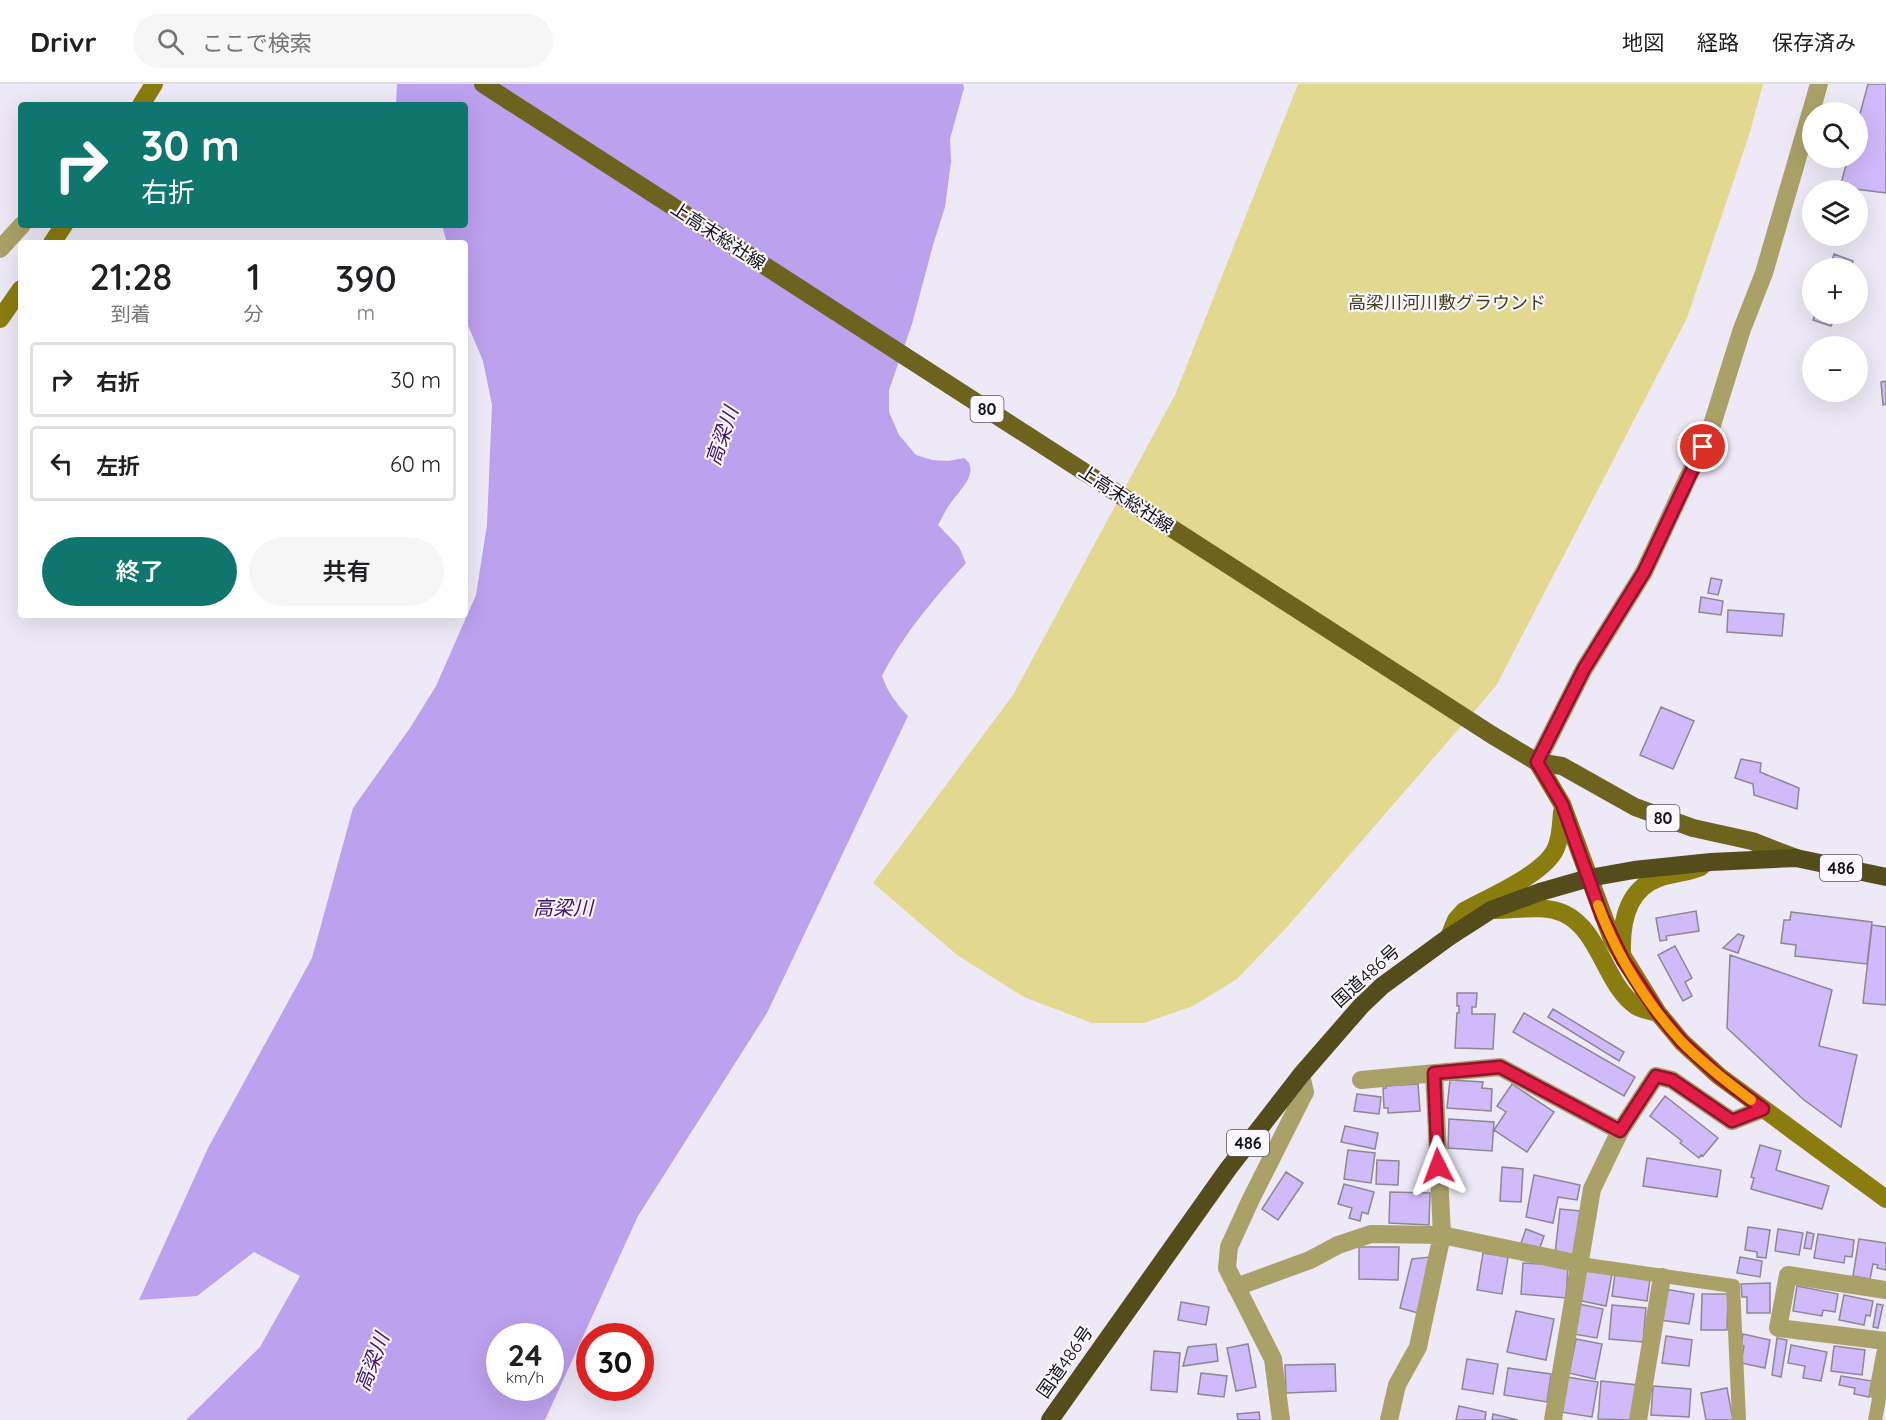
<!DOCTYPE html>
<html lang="ja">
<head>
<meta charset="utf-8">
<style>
  :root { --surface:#fff; --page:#f6f6f6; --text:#202124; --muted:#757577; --line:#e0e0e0; --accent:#0f766e }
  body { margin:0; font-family:Quicksand,"Noto Sans JP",sans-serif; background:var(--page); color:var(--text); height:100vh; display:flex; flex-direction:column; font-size:22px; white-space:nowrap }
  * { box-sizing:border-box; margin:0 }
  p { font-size:20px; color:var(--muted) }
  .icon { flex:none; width:33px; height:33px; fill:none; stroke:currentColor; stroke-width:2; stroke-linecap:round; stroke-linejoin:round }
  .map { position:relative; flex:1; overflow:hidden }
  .sheet { position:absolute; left:18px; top:156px; width:450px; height:378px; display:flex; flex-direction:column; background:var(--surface); border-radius:6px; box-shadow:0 6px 24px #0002 }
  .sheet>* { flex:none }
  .hud { position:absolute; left:18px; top:18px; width:450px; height:126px; border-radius:6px; box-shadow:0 6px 24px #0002; background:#0f766e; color:#fff; overflow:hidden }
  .tools { position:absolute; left:1802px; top:18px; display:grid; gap:12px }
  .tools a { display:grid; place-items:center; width:66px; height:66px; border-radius:50%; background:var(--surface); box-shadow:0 6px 24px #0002; font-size:30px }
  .speed { position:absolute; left:486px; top:1239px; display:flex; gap:12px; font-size:30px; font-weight:700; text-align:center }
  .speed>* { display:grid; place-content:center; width:78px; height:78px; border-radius:50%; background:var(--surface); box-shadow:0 6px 24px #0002; line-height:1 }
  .speed small { font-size:15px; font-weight:400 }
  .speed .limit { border:9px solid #d22; background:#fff; color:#111 }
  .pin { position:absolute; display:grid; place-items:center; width:51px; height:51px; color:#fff; margin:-26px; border:3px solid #fff; border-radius:50%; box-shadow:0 2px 6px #0007 }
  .me { position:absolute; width:66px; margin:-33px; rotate:357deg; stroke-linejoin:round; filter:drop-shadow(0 0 4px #0008) }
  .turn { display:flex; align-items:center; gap:21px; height:126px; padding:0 24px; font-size:27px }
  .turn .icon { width:78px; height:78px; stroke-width:2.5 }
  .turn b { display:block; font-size:42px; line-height:51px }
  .eta { display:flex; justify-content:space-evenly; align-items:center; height:102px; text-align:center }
  .eta b { font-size:36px; font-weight:600; line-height:42px }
  .primary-button { display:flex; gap:12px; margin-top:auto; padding:12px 24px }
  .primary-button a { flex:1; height:69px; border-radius:36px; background:var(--accent); color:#fff; font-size:24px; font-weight:600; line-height:69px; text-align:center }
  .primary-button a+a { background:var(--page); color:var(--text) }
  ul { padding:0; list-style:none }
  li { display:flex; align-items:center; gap:18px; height:75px; margin:0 12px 9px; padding:0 12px; border:3px solid var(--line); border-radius:6px }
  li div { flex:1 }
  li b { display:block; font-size:22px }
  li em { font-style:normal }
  header { display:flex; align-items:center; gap:36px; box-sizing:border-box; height:84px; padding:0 30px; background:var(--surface); border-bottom:2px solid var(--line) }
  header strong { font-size:28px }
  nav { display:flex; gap:33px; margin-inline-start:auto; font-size:21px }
  .search { width:420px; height:54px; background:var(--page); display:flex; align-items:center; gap:15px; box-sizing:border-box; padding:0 21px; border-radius:33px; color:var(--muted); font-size:22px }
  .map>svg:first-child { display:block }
  .green { fill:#e3d890 }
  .water { fill:#bca1ee; fill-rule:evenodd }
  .building { fill:#d0baf9; stroke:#8b8793; stroke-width:1.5 }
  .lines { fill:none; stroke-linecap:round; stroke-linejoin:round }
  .lane { stroke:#aaa168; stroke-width:14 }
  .street { stroke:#aaa168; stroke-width:18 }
  .secondary { stroke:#8b7c0f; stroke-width:18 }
  .primary { stroke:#6d621e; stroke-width:18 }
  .highway { stroke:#544c1b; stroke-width:18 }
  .route-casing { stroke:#92132f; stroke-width:15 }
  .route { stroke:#e11d48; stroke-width:10 }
  .slow { stroke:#f59e0b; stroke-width:10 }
  .labels { text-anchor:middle; stroke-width:4.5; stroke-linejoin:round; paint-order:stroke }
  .shield { fill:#faf7ff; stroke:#58575c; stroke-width:1.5 }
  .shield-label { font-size:16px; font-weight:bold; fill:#131216 }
  .street-label { font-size:18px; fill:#131216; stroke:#faf7ff }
  .park-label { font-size:18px; fill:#453f18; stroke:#faf7ff }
  .water-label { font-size:20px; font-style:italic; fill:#3c0f69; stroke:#faf7ff }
</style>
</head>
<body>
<header>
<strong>Drivr</strong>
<div class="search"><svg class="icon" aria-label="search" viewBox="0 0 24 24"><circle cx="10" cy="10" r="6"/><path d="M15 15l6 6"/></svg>ここで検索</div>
<nav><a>地図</a><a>経路</a><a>保存済み</a></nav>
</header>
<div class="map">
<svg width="1886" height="1336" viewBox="0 0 1886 1336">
  <rect width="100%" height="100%" fill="#ede9f6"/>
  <path class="green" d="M 1298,0 L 1763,0 L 1750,48 L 1687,234 L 1496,602 L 1287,843 L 1237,895 L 1193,922 L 1144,939 L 1092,939 L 1024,913 L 957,871 L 873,799 L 1013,611 L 1175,311 Z"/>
  <path class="water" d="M 397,0 L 963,0 L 964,4 L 950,55 L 951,78 L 945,123 L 933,161 L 912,240 L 889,306 L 889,328 L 899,351 L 916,371 L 932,376 L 948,377 L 964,374 C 982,387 958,408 950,420 C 945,427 942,434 938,441 L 959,463 L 966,479 C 936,512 902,552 882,592 C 888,609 896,619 908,632 L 767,929 L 638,1132 L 545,1336 L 186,1336 L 260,1263 L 300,1192 L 254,1168 L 197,1212 L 139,1216 L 208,1064 L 312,874 L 353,724 L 410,644 L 436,602 L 476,511 L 487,441 L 492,321 L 483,277 L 465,234 L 465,159 L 447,159 L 442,141 L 465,141 L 465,21 L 396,21 ZM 500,1252 L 550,1252 L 550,1304 L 500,1304 Z"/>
  <path class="building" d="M 1868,0 L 1886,0 L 1886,109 L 1840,103 L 1848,74 L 1857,74 L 1857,41 Z
    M 1834,170 L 1853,177 L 1851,184 L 1830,184 Z
    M 1815,230 L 1836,230 L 1831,242 L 1813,236 Z
    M 1886,297 L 1886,320 L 1883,321 L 1881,298 Z
    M 1711,494 L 1722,496 L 1718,511 L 1708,509 Z
    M 1701,513 L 1723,517 L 1721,531 L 1699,528 Z
    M 1728,526 L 1784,530 L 1782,552 L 1727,548 Z
    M 1661,623 L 1694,637 L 1673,685 L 1640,671 Z
    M 1741,675 L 1761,679 L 1760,688 L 1799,704 L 1797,725 L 1754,711 L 1753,700 L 1735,694 Z
    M 1696,827 L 1699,847 L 1666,852 L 1667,856 L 1660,857 L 1656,834 Z
    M 1791,828 L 1872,838 L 1867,880 L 1795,872 L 1796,861 L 1781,859 L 1784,836 L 1790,836 Z
    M 1872,841 L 1886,843 L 1886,921 L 1863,919 Z
    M 1738,850 L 1744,852 L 1738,869 L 1723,864 Z
    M 1675,862 L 1692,894 L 1685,898 L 1692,912 L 1683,917 L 1658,871 Z
    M 1730,871 L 1832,906 L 1819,962 L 1857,971 L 1841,1043 L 1804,1016 L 1727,944 Z
    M 1457,909 L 1477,909 L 1476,923 L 1472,923 L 1472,930 L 1495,930 L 1493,965 L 1455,964 L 1457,929 L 1459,929 L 1459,922 L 1457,922 Z
    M 1553,925 L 1624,968 L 1619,977 L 1548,933 Z
    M 1524,929 L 1635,993 L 1624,1012 L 1513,948 Z
    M 1450,996 L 1483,998 L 1482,1004 L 1492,1005 L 1491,1027 L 1447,1024 Z
    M 1418,1000 L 1420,1027 L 1388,1029 L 1388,1024 L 1384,1024 L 1383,1004 L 1386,1004 L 1386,1002 Z
    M 1512,1000 L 1554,1028 L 1527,1068 L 1494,1046 L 1506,1028 L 1497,1022 Z
    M 1357,1010 L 1381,1013 L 1379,1030 L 1354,1027 Z
    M 1665,1012 L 1718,1054 L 1703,1072 L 1701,1071 L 1699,1074 L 1680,1059 L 1682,1057 L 1650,1032 Z
    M 1449,1035 L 1494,1038 L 1492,1067 L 1448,1064 Z
    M 1345,1042 L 1378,1049 L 1375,1065 L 1341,1058 Z
    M 1760,1061 L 1781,1067 L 1776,1086 L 1829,1102 L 1822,1125 L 1751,1105 L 1754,1094 L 1751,1093 Z
    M 1348,1066 L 1375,1069 L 1371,1099 L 1344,1095 Z
    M 1647,1074 L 1721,1086 L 1717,1113 L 1643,1102 Z
    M 1377,1076 L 1399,1077 L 1398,1101 L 1376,1100 Z
    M 1502,1083 L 1523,1085 L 1521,1118 L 1500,1117 Z
    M 1286,1088 L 1303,1099 L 1278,1136 L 1262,1125 Z
    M 1534,1091 L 1580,1101 L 1577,1116 L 1558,1113 L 1553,1139 L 1526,1133 Z
    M 1344,1100 L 1374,1108 L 1368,1130 L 1362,1128 L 1360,1137 L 1349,1134 L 1352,1124 L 1338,1120 Z
    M 1390,1108 L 1430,1109 L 1429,1141 L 1389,1139 Z
    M 1560,1125 L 1580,1127 L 1575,1172 L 1555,1170 Z
    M 1748,1143 L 1770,1146 L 1766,1174 L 1757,1173 L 1757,1168 L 1745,1166 Z
    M 1526,1145 L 1544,1152 L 1538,1169 L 1520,1162 Z
    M 1778,1145 L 1803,1149 L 1799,1171 L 1775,1167 Z
    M 1807,1148 L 1814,1150 L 1811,1165 L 1804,1164 Z
    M 1818,1150 L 1854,1156 L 1852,1173 L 1845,1172 L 1844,1179 L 1814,1174 Z
    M 1859,1155 L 1886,1159 L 1886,1186 L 1877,1184 L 1878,1181 L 1873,1180 L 1870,1195 L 1853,1192 Z
    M 1359,1163 L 1399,1163 L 1398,1196 L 1359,1195 Z
    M 1483,1169 L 1508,1173 L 1502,1210 L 1477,1206 Z
    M 1430,1173 L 1418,1229 L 1400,1224 L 1412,1175 Z
    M 1740,1173 L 1762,1177 L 1760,1193 L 1737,1189 Z
    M 1523,1179 L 1568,1182 L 1566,1214 L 1521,1210 Z
    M 1583,1184 L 1612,1190 L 1606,1222 L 1577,1216 Z
    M 1615,1190 L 1650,1195 L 1647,1217 L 1612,1212 Z
    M 1770,1199 L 1770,1229 L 1747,1229 L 1747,1213 L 1742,1213 L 1741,1200 Z
    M 1797,1202 L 1838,1210 L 1835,1228 L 1823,1226 L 1822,1232 L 1793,1227 Z
    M 1665,1205 L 1694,1210 L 1689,1240 L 1660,1236 Z
    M 1702,1210 L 1728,1210 L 1727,1246 L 1701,1246 Z
    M 1844,1211 L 1873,1217 L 1870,1232 L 1866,1231 L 1864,1241 L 1839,1236 Z
    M 1181,1218 L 1209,1223 L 1206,1241 L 1178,1236 Z
    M 1579,1220 L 1603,1225 L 1597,1254 L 1573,1250 Z
    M 1877,1220 L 1883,1221 L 1878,1244 L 1873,1243 Z
    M 1612,1221 L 1646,1224 L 1643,1258 L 1609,1255 Z
    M 1516,1227 L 1554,1235 L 1546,1276 L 1507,1268 Z
    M 1743,1250 L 1770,1256 L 1765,1284 L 1741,1279 L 1744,1262 L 1741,1261 Z
    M 1666,1252 L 1692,1256 L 1689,1282 L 1662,1279 Z
    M 1777,1254 L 1787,1256 L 1781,1293 L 1772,1291 Z
    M 1576,1255 L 1602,1260 L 1595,1295 L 1569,1289 Z
    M 1216,1260 L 1218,1277 L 1183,1282 L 1188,1263 Z
    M 1248,1260 L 1256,1303 L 1236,1307 L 1227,1264 Z
    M 1791,1261 L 1827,1268 L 1821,1297 L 1803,1294 L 1805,1282 L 1788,1279 Z
    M 1834,1262 L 1865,1266 L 1862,1291 L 1831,1287 Z
    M 1154,1267 L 1180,1269 L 1177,1308 L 1151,1306 Z
    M 1467,1275 L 1498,1280 L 1493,1310 L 1462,1305 Z
    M 1335,1280 L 1336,1307 L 1286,1309 L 1285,1281 Z
    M 1508,1284 L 1551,1290 L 1547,1318 L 1504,1311 Z
    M 1201,1289 L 1227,1292 L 1224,1313 L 1198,1310 Z
    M 1841,1292 L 1872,1297 L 1869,1313 L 1854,1310 L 1855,1304 L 1839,1301 Z
    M 1567,1293 L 1598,1298 L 1592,1333 L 1560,1328 Z
    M 1601,1297 L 1638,1301 L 1634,1336 L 1598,1335 Z
    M 1653,1302 L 1691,1305 L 1689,1333 L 1651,1331 Z
    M 1727,1304 L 1733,1336 L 1706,1336 L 1701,1309 Z
    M 1459,1322 L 1486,1328 L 1485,1336 L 1456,1336 Z
    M 1259,1328 L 1260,1336 L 1238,1336 L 1237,1330 Z
    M 1493,1330 L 1518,1336 L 1492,1336 Z"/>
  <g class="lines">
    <path class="lane" d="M 1580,1180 L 1733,1202 L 1739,1336
      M 1875,1336 L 1879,1315 L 1878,1308"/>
    <path class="street" d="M 0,165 L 22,141
      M 1537,678 L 1584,585 L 1644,488 L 1711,344 L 1742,245 L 1764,189 L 1819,0
      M 1361,996 L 1500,983 L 1620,1047
      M 1236,1203 L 1310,1176 L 1338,1161 L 1371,1150 L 1442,1151 L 1580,1180
      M 1886,1206 L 1788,1191 L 1778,1244 L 1886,1257
      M 1878,1308 L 1886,1266
      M 1281,1336 L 1273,1275 L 1227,1184 L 1229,1163 L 1251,1115 L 1305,1008 L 1301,991
      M 1389,1336 L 1397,1301 L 1418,1263 L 1442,1151 L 1434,989
      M 1553,1336 L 1592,1105 L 1620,1047 L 1656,992 L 1672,996 L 1732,1037 L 1763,1025
      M 1638,1336 L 1662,1193"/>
    <path class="secondary" d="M 141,21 L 154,0
      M 52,159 L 64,141
      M 0,235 L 21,205
      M 1537,678 L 1562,720 L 1612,855 L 1658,929 L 1682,958 L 1719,992 L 1886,1115
      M 1495,826 C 1517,826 1545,820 1565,830 C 1600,847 1606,902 1636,922 C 1642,926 1651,927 1658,929
      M 1449,853 L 1456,836 L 1464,827 C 1489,813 1545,790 1556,764 C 1561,752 1561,740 1562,728
      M 1622,869 C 1621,839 1627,805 1659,794 C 1673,789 1687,789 1701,783"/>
    <path class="primary" d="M 483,0 L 1492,651 L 1537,678 L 1562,682 L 1635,723 L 1693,744 L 1752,757 L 1796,774"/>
    <path class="highway" d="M 1050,1336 L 1228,1085 L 1301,991 L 1361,922 L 1382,902 L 1449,853 L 1491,826 L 1540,808 L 1589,794 L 1634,786 L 1711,778 L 1796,774 L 1886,793"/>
  </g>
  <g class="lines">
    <g class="route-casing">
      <path id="route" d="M 1438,1082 L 1434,989 L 1500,983 L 1620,1047 L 1656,992 L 1672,996 L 1732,1037 L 1763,1025 L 1719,992 L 1682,958 L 1658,929 L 1623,876 L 1602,832 L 1562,720 L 1537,678 L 1584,585 L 1644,488 L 1703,363"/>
    </g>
    <use href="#route" class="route"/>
    <path class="slow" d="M 1598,821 C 1616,870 1646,918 1681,957 C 1702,979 1727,998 1751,1016"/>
  </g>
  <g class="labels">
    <g class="shield">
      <rect x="970.5" y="312" width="33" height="26" rx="4.5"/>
      <rect x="1646.5" y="721" width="33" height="26" rx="4.5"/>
      <rect x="1820" y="771" width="42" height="26" rx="4.5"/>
      <rect x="1227" y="1046" width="42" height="26" rx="4.5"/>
    </g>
    <g class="shield-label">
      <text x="987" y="331">80</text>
      <text x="1663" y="740">80</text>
      <text x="1841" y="790">486</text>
      <text x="1248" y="1065">486</text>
    </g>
    <g class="street-label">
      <text transform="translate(718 152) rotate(33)" y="6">上高末総社線</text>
      <text transform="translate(1126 415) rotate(33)" y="6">上高末総社線</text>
      <text transform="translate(1366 892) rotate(-42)" y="6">国道486号</text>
      <text transform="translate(1065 1278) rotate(-55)" y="6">国道486号</text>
    </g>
    <g class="park-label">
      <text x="1447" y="225">高梁川河川敷グラウンド</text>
    </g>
    <g class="water-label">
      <text transform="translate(722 352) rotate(-71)" y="7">高梁川</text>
      <text x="563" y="831">高梁川</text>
      <text transform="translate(372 1278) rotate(-69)" y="7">高梁川</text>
    </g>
  </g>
</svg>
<div class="tools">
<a><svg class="icon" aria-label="search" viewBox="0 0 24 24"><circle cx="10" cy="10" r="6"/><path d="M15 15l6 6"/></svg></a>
<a><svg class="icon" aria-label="layers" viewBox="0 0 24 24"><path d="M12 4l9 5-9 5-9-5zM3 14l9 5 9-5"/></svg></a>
<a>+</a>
<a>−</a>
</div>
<div class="speed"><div>24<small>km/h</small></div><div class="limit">30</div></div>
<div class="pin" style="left:1703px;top:363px;background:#d93025"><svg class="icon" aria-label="arrive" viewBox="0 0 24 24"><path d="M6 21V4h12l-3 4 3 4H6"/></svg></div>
<svg class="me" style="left:1438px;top:1082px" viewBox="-20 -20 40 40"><path d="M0-17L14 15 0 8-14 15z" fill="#e11d48" stroke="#fff" stroke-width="4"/></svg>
<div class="hud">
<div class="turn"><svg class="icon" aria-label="right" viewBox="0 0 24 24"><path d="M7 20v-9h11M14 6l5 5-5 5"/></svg><div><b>30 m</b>右折</div></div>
</div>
<section class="sheet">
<div class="eta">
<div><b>21:28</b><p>到着</p></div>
<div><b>1</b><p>分</p></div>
<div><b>390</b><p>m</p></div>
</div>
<ul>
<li><svg class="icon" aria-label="right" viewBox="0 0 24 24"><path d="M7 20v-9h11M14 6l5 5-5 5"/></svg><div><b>右折</b></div><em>30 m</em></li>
<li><svg class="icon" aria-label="left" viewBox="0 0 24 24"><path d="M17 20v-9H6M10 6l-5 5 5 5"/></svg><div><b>左折</b></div><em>60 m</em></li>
</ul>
<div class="primary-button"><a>終了</a><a>共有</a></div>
</section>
</div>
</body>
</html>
